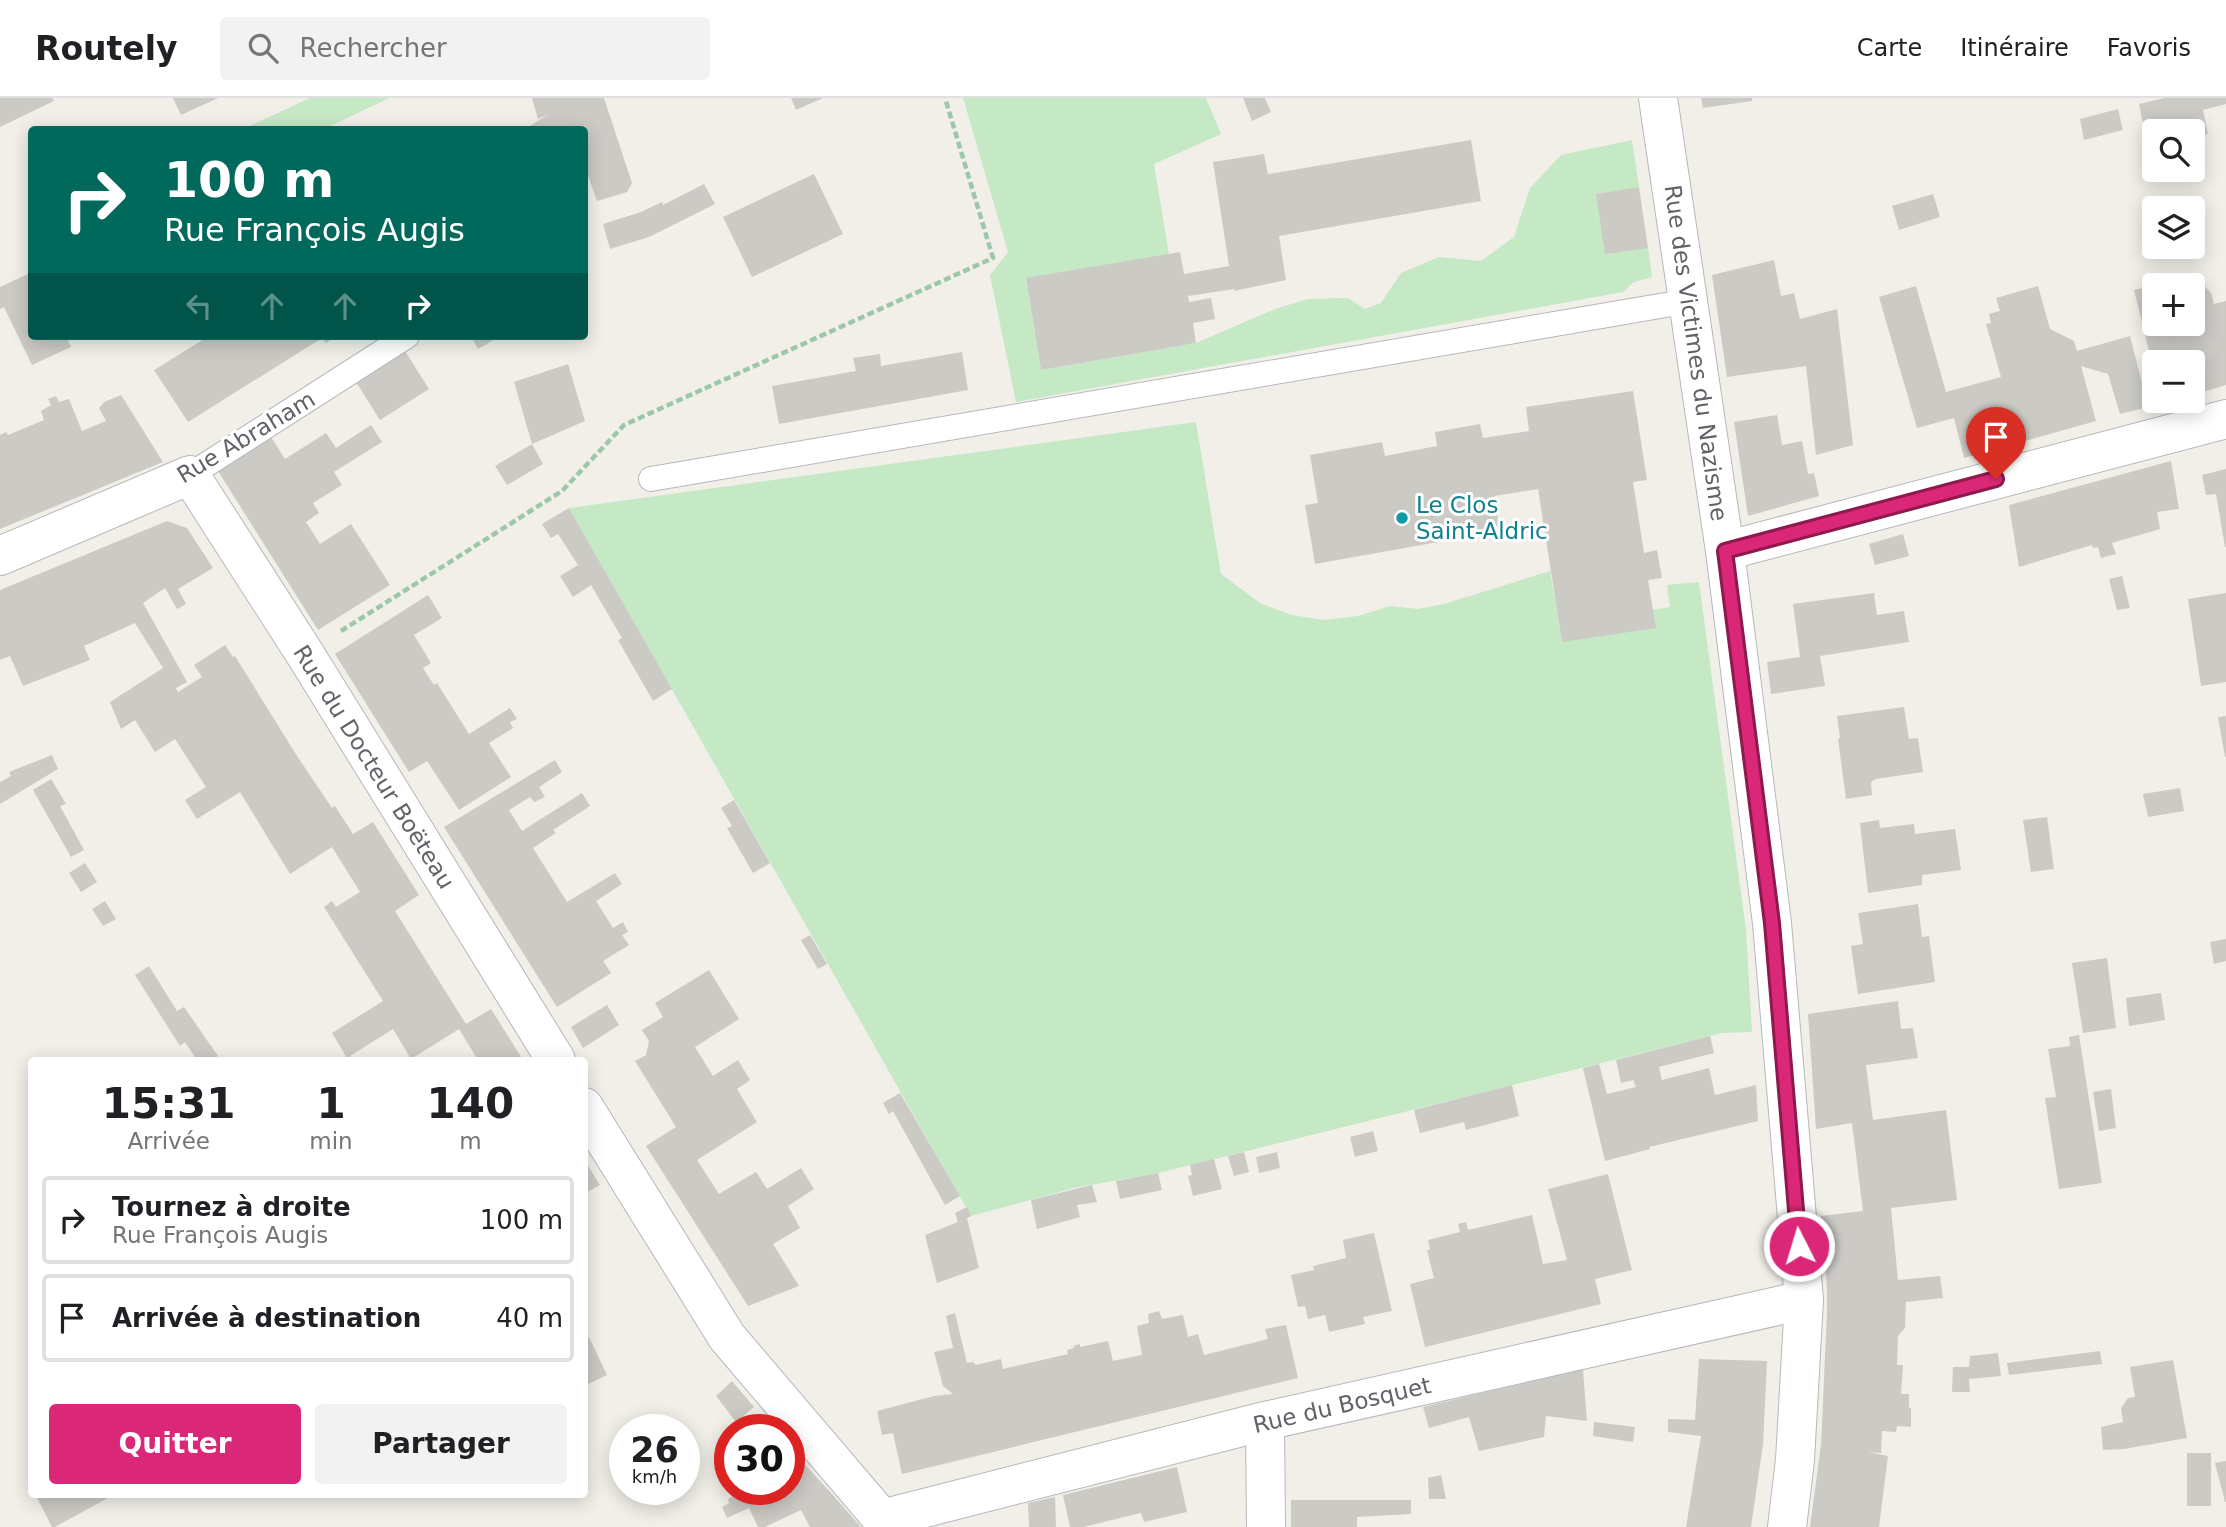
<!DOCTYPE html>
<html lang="fr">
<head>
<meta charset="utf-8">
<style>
  :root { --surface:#fff; --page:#f2f2f2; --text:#202124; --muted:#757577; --line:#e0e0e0; --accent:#db2777 }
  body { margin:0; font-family:"DejaVu Sans",sans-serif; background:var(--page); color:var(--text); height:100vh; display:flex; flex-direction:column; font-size:26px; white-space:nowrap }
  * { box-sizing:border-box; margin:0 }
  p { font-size:23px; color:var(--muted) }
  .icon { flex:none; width:38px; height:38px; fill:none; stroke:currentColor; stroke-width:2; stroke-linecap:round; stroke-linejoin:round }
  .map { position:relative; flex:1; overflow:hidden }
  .side { position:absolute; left:28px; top:959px; width:560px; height:441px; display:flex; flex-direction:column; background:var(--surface); border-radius:7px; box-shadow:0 4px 18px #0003 }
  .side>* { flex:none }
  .banner { position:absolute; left:28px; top:28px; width:560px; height:214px; border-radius:7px; box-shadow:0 4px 18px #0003; background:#00695c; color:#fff; overflow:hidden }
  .tools { position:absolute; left:2142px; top:21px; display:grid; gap:14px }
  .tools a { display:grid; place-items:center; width:63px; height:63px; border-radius:7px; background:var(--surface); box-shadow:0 4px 18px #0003; font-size:35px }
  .speed { position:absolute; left:609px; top:1316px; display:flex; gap:14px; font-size:35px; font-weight:700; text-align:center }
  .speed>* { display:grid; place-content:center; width:91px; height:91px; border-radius:50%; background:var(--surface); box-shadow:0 4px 18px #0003; line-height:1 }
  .speed small { font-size:18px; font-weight:400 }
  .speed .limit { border:10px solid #d22; background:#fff; color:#111 }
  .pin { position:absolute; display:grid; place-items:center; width:60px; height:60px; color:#fff; margin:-72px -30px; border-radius:50% 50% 50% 0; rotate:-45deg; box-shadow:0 0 7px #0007 }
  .pin .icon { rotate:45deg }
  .me { position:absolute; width:77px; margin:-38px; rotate:355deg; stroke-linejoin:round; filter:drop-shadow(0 0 5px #0008) }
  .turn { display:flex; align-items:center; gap:24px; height:147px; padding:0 21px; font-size:32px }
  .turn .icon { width:91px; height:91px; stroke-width:2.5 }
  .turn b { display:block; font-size:49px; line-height:60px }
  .lanes { display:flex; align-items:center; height:66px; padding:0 21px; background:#0003; justify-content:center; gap:35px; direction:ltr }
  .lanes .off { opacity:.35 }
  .eta { display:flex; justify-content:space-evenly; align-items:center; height:119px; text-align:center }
  .eta b { font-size:42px; font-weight:700; line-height:49px }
  .primary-button { display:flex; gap:14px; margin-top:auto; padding:14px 21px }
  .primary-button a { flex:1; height:80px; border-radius:7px; background:var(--accent); color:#fff; font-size:28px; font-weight:700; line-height:80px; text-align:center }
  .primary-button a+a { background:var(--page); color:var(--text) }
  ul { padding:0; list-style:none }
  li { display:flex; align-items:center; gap:21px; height:88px; margin:0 14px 10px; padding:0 7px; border:4px solid var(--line); border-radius:7px }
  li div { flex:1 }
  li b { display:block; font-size:26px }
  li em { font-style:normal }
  header { display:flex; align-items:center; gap:42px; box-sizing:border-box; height:98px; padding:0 35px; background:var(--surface); border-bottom:2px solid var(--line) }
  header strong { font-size:33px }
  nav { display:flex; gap:38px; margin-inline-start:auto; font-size:24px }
  .search { width:490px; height:63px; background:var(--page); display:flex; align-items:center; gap:18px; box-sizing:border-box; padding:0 24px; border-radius:7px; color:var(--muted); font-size:26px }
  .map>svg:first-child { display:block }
  .green { fill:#c5e8c5 }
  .building { fill:#cccac5 }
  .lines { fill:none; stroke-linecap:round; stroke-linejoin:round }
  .service-casing { stroke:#b5b8bc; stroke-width:26 }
  .minor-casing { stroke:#b5b8bc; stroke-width:40 }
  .path { stroke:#9cc7a9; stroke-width:4.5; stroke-dasharray:7 3.5; stroke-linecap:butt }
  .service { stroke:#fff; stroke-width:24 }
  .minor { stroke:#fff; stroke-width:38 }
  .route-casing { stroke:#8e194d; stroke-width:18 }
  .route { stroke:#db2777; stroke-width:12 }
  .culture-dot { fill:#0f9aa8; stroke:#fff; stroke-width:2.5 }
  .labels { text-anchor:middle; stroke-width:6; stroke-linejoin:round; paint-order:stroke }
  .street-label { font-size:23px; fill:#5f6368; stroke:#fff }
  .culture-label { font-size:23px; fill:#0d838f; stroke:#fff; text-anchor:start }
</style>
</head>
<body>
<header>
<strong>Routely</strong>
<div class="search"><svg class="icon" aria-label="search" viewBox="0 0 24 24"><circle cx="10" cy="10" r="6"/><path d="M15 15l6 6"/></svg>Rechercher</div>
<nav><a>Carte</a><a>Itinéraire</a><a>Favoris</a></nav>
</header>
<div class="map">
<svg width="2226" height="1429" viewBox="0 0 2226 1429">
  <rect width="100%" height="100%" fill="#f1efe8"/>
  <path class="green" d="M 310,0 L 389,0 L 324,31 L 243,31 Z
    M 963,0 L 1206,0 L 1221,36 L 1154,66 L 1169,157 L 1026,181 L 1041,272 L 1196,245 L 1275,211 L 1308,201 L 1348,200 L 1365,211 L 1381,205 L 1401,175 L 1439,159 L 1481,163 L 1514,139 L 1530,90 L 1561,57 L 1632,42 L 1639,89 L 1597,96 L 1648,150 L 1652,179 L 1634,184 L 1623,194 L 1016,304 L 990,177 L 1008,154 Z
    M 1196,324 L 1221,476 L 1260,505 L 1291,517 L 1324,522 L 1358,518 L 1390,508 L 1418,511 L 1444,506 L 1550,473 L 1562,543 L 1653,512 L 1670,509 L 1667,487 L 1699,484 L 1746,832 L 1752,934 L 1722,935 L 1158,1075 L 1074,1090 L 971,1118 L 569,410 Z"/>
  <path class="building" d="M 0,0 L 52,0 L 54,3 L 0,29 Z
    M 173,0 L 218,0 L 181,17 Z
    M 532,0 L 604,0 L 632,85 L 627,94 L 597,103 L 584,66 L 584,32 L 524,32 L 550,15 L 538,21 Z
    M 791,0 L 823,0 L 796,12 Z
    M 1243,0 L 1265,0 L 1271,14 L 1252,23 Z
    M 1701,0 L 1752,0 L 1752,3 L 1703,10 Z
    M 2164,0 L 2226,0 L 2226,6 L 2203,12 L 2208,36 L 2193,40 L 2193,33 L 2154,33 L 2154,49 L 2148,50 L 2139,6 Z
    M 2118,11 L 2123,32 L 2084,42 L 2080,21 Z
    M 1471,42 L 1481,103 L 1279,138 L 1286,182 L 1234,193 L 1234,191 L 1188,198 L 1189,204 L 1211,200 L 1215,221 L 1193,225 L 1196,245 L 1041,272 L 1026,180 L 1180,154 L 1184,176 L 1229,168 L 1213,64 L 1264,56 L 1268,76 Z
    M 814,76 L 843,136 L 752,179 L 723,119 Z
    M 704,86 L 715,106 L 649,139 L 610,151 L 603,126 L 641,114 L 662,104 L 663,107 Z
    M 1639,89 L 1648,150 L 1605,156 L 1596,96 Z
    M 1933,96 L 1940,119 L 1899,132 L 1892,108 Z
    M 1774,162 L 1781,198 L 1794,195 L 1800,221 L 1837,211 L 1853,347 L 1816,357 L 1806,268 L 1727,279 L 1712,177 Z
    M 32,174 L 32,238 L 66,238 L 71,249 L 32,267 L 4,209 L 0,211 L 0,189 Z
    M 2202,185 L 2211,195 L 2214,206 L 2226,203 L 2226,287 L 2193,297 L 2193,264 L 2154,264 L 2153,269 L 2134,192 L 2154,187 L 2154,226 L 2193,226 L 2193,187 Z
    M 1916,188 L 1946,294 L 2001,279 L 1986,226 L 1991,225 L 1989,216 L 2000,213 L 1996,200 L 2038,188 L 2050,231 L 2074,243 L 2077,253 L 2130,238 L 2148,309 L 2120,316 L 2108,276 L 2081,268 L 2096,323 L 1964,360 L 1954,320 L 1917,330 L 1879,199 Z
    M 209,238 L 337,238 L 326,245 L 322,240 L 188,324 L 154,272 Z
    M 471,238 L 500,238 L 478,251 Z
    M 405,253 L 429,291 L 380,322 L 356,284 Z
    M 962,254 L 968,292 L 779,326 L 772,288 L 856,273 L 853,260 L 880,256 L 881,268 Z
    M 568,266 L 585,323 L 532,346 L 514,284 Z
    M 1633,293 L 1647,382 L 1633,384 L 1644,455 L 1657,452 L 1662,480 L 1648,482 L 1656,530 L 1562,544 L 1538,391 L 1494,398 L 1500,433 L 1315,466 L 1305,407 L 1318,405 L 1310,357 L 1382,344 L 1385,358 L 1437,348 L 1435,334 L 1480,326 L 1483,340 L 1529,333 L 1526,309 Z
    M 121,297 L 163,364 L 0,431 L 0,337 L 6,334 L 8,337 L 44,322 L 41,313 L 51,307 L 48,301 L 56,298 L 59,304 L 69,301 L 82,333 L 106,323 L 99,310 L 104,304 Z
    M 1777,317 L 1782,347 L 1802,343 L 1808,376 L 1814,375 L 1819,398 L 1748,418 L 1734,324 Z
    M 371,327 L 382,344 L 334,374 L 342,387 L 313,405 L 319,415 L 306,424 L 320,446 L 351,426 L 390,487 L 318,532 L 218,373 L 271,339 L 285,361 L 326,335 L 336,350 Z
    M 532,346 L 543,366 L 507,387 L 495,368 Z
    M 2171,363 L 2179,411 L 2157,414 L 2160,431 L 2112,445 L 2116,456 L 2101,460 L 2098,449 L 2093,450 L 2092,447 L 2019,469 L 2009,407 Z
    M 2226,371 L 2226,449 L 2225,449 L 2216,396 L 2206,397 L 2202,377 Z
    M 569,410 L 672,591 L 653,603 L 618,542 L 622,540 L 591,487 L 573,499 L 560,478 L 578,467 L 558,436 L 551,440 L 542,426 Z
    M 167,423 L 187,430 L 213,470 L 178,491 L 186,506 L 177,511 L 165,490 L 143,505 L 187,584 L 176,590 L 178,594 L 202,579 L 194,567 L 225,547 L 233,559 L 235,558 L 297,658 L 332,710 L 335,708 L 353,736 L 373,724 L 419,797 L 395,813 L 466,926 L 491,911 L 523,962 L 478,962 L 459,931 L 411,961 L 393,931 L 347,960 L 332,935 L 383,903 L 324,809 L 332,803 L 336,809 L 360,794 L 332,749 L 290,776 L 240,694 L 197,721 L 185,702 L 206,689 L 175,641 L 155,654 L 135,622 L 121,631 L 110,604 L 163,570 L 135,525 L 84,548 L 90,562 L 23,588 L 10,558 L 0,562 L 0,492 Z
    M 1903,436 L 1909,458 L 1875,467 L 1869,446 Z
    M 2122,478 L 2130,510 L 2117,512 L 2109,481 Z
    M 1874,495 L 1877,517 L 1904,513 L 1909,544 L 1820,558 L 1825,588 L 1771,596 L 1767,564 L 1800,559 L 1793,506 Z
    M 2226,495 L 2226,584 L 2201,588 L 2188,501 Z
    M 428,497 L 442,520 L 414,537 L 431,565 L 423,570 L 434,587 L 437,585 L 469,636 L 510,610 L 517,621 L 510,624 L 513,630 L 489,645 L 511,679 L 459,712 L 427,663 L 409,674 L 335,556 Z
    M 1904,609 L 1909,641 L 1918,640 L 1923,674 L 1876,681 L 1871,684 L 1872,697 L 1846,701 L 1838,641 L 1840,640 L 1837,618 Z
    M 2226,618 L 2226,659 L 2225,659 L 2218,619 Z
    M 52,657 L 58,671 L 0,706 L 0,684 L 11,678 L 9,674 Z
    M 555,662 L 562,674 L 539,689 L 545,699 L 534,704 L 530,699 L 509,712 L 522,733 L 582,695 L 590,708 L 553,732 L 556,735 L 533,750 L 567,804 L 615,775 L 622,786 L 596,803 L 613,830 L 623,824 L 628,834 L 622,837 L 629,847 L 603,863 L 611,875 L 557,909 L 444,729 Z
    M 51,681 L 66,706 L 60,708 L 84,752 L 71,759 L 33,692 Z
    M 2180,690 L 2184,713 L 2148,719 L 2143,696 Z
    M 734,702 L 770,765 L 753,775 L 727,730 L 732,728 L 721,710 Z
    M 2047,719 L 2054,771 L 2031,774 L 2023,722 Z
    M 1879,722 L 1880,730 L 1914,726 L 1915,736 L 1955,731 L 1961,772 L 1922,777 L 1922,787 L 1868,795 L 1860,725 Z
    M 85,765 L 97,784 L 81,794 L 69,775 Z
    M 105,803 L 116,821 L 103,828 L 92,811 Z
    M 1918,806 L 1922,839 L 1929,838 L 1935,884 L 1858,896 L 1851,848 L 1863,846 L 1858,815 Z
    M 810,837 L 827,866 L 818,871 L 801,842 Z
    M 2226,841 L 2226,863 L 2214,866 L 2210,844 Z
    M 2107,860 L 2116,930 L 2083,935 L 2072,865 Z
    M 149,868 L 177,913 L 184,909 L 218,958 L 211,962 L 197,962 L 185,944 L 180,948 L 135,877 Z
    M 709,872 L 739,921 L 695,949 L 713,978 L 738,962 L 750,982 L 737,991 L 757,1024 L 697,1062 L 719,1096 L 756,1074 L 767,1091 L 801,1070 L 814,1091 L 788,1108 L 800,1130 L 773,1146 L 799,1188 L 748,1208 L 646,1048 L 676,1029 L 635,963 L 646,957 L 649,943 L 642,932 L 663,919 L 655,905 Z
    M 2161,895 L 2165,922 L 2129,928 L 2126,900 Z
    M 1898,903 L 1901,931 L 1913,930 L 1918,960 L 1866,967 L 1873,1022 L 1946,1012 L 1957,1102 L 1891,1110 L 1898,1182 L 1940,1178 L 1943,1200 L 1906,1204 L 1905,1230 L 1898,1238 L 1897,1267 L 1903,1267 L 1901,1296 L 1909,1296 L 1909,1310 L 1911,1310 L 1911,1329 L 1897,1328 L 1896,1334 L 1882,1333 L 1881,1355 L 1868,1354 L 1888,1358 L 1879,1429 L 1810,1429 L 1821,1347 L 1827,1214 L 1827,1190 L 1821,1118 L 1863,1113 L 1852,1025 L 1816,1031 L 1808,916 Z
    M 607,907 L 619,927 L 583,950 L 571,929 Z
    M 2079,937 L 2102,1085 L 2059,1091 L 2045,1000 L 2056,999 L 2048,951 L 2070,948 L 2069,939 Z
    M 1710,938 L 1714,955 L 1659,969 L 1662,982 L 1709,970 L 1715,997 L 1756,987 L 1758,1023 L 1649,1049 L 1650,1051 L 1605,1063 L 1583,970 L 1599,966 L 1607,996 L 1636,989 L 1633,982 L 1621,985 L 1616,962 Z
    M 1512,987 L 1519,1018 L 1466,1032 L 1464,1024 L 1420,1035 L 1414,1012 Z
    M 2111,991 L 2116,1030 L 2099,1033 L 2093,994 Z
    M 900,995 L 960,1098 L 945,1107 L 893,1013 L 889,1016 L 883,1005 Z
    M 1373,1033 L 1378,1053 L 1355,1059 L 1350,1039 Z
    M 1244,1054 L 1249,1074 L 1234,1078 L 1228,1058 Z
    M 1277,1054 L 1280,1070 L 1259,1075 L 1256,1059 Z
    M 584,1061 L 600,1087 L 584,1096 Z
    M 1214,1061 L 1222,1091 L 1193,1098 L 1188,1078 L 1192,1077 L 1190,1067 Z
    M 1158,1075 L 1162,1092 L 1120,1101 L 1116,1083 Z
    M 1608,1076 L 1632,1172 L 1595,1181 L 1601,1206 L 1425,1249 L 1410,1186 L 1434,1180 L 1427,1152 L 1430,1152 L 1428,1142 L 1460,1134 L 1458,1126 L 1466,1124 L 1468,1132 L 1532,1117 L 1543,1166 L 1567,1162 L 1548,1091 Z
    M 1092,1087 L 1097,1104 L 1077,1107 L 1080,1119 L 1037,1131 L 1031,1102 Z
    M 967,1109 L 971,1118 L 967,1120 L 979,1170 L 937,1185 L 925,1137 L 958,1124 L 955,1115 Z
    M 1374,1135 L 1392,1213 L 1363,1219 L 1365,1226 L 1329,1234 L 1325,1217 L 1308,1221 L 1305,1208 L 1298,1209 L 1291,1177 L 1314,1172 L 1313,1168 L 1346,1160 L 1343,1142 Z
    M 1159,1213 L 1162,1221 L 1183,1217 L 1188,1239 L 1198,1236 L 1204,1257 L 1268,1241 L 1265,1231 L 1286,1227 L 1298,1280 L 902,1376 L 893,1335 L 882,1337 L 877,1313 L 934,1298 L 953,1296 L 943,1288 L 934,1254 L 953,1250 L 946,1218 L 955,1215 L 967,1265 L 973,1264 L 976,1267 L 1001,1261 L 1003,1271 L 1068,1256 L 1067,1252 L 1074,1250 L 1073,1248 L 1080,1246 L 1080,1249 L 1108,1243 L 1113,1263 L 1142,1257 L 1137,1228 L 1149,1225 L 1148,1216 Z
    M 589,1239 L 607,1277 L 584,1288 L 584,1241 Z
    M 2100,1253 L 2102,1266 L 2009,1277 L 2007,1265 Z
    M 1998,1255 L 2001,1278 L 1969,1281 L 1970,1294 L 1952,1294 L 1953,1269 L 1969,1269 L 1970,1258 Z
    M 1699,1261 L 1767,1263 L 1763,1346 L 1751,1429 L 1686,1429 L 1701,1338 L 1668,1334 L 1668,1321 L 1695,1322 Z
    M 2173,1262 L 2187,1340 L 2124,1351 L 2103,1352 L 2101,1329 L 2123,1324 L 2121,1310 L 2128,1300 L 2135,1299 L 2130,1269 Z
    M 1583,1271 L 1587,1323 L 1546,1318 L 1544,1339 L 1479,1353 L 1469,1319 L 1429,1330 L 1423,1309 Z
    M 732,1283 L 754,1309 L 736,1324 L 716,1298 Z
    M 764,1320 L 775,1332 L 752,1332 Z
    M 1594,1324 L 1635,1329 L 1633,1344 L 1593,1338 Z
    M 789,1349 L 832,1396 L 861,1429 L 810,1429 L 801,1412 L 765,1429 L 758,1429 L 749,1410 L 727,1420 L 722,1409 L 729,1405 L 728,1401 L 745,1391 L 789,1391 Z
    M 2187,1355 L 2211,1355 L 2211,1408 L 2187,1408 Z
    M 2226,1363 L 2226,1404 L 2225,1404 L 2215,1365 Z
    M 1177,1369 L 1187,1414 L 1144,1424 L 1141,1415 L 1083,1429 L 1070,1429 L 1063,1397 Z
    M 1441,1377 L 1446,1401 L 1429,1401 L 1428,1380 Z
    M 35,1396 L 115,1396 L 55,1429 L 52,1429 Z
    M 1055,1399 L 1056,1429 L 1029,1429 L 1028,1405 Z
    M 1291,1402 L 1411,1402 L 1411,1416 L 1357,1419 L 1357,1429 L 1291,1429 Z"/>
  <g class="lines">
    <g class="service-casing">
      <path id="service" d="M 190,377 L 407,238
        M 651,381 L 1689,203"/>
    </g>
    <g class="minor-casing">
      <path id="minor" d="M 1658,0 L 1725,453 L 1772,825 L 1804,1202 L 1795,1362 L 1787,1429
        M 1725,453 L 2226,321
        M 0,458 L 190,377 L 305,556 L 556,962
        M 584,1009 L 727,1239 L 889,1429
        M 1265,1323 L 1266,1429
        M 882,1421 L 1265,1323 L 1804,1202"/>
    </g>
    <path class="path" d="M 341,533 L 562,393 L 624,327 L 993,160 L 945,0"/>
    <use href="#service" class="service"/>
    <use href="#minor" class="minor"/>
  </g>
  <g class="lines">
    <g class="route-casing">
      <path id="route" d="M 1799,1148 L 1772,825 L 1725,453 L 1996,381"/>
    </g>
    <use href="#route" class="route"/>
  </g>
  <circle class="culture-dot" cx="1402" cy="420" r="7"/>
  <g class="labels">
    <g class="street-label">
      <text transform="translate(1696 255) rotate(82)" y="8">Rue des Victimes du Nazisme</text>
      <text transform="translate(246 339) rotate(-31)" y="8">Rue Abraham</text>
      <text transform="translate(374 669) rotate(58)" y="8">Rue du Docteur Boëteau</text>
      <text transform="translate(1342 1307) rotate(-13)" y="8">Rue du Bosquet</text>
    </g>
    <g class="culture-label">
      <text x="1416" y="415">Le Clos<tspan x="1416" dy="26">Saint-Aldric</tspan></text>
    </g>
  </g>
</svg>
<div class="tools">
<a><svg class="icon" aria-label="search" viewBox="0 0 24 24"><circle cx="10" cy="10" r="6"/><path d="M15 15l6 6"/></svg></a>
<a><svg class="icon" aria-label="layers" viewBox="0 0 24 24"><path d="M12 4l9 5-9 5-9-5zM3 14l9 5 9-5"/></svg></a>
<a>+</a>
<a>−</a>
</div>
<div class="speed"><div>26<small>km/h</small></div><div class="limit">30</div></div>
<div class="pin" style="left:1996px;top:381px;background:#d93025"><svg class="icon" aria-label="arrive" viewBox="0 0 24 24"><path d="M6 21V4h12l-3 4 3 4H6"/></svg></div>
<svg class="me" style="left:1799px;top:1148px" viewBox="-20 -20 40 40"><circle r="17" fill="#db2777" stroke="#fff" stroke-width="3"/><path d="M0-11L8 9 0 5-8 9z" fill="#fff"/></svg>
<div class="banner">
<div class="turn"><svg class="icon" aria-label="right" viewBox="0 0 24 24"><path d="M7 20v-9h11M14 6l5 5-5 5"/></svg><div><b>100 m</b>Rue François Augis</div></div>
<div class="lanes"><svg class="icon off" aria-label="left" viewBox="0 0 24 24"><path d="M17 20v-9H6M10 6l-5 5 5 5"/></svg><svg class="icon off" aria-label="ahead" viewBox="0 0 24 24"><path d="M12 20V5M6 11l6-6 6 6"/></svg><svg class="icon off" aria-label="ahead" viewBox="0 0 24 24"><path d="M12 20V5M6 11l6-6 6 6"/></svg><svg class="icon" aria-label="right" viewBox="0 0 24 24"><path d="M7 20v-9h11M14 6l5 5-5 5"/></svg></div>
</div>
<section class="side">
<div class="eta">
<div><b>15:31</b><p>Arrivée</p></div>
<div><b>1</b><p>min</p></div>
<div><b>140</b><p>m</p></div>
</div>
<ul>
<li><svg class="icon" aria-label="right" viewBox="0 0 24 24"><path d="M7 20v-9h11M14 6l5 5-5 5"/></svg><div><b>Tournez à droite</b><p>Rue François Augis</p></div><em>100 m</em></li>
<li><svg class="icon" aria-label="arrive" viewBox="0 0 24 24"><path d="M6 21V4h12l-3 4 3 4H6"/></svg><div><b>Arrivée à destination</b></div><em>40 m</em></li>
</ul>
<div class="primary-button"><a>Quitter</a><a>Partager</a></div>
</section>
</div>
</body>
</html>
